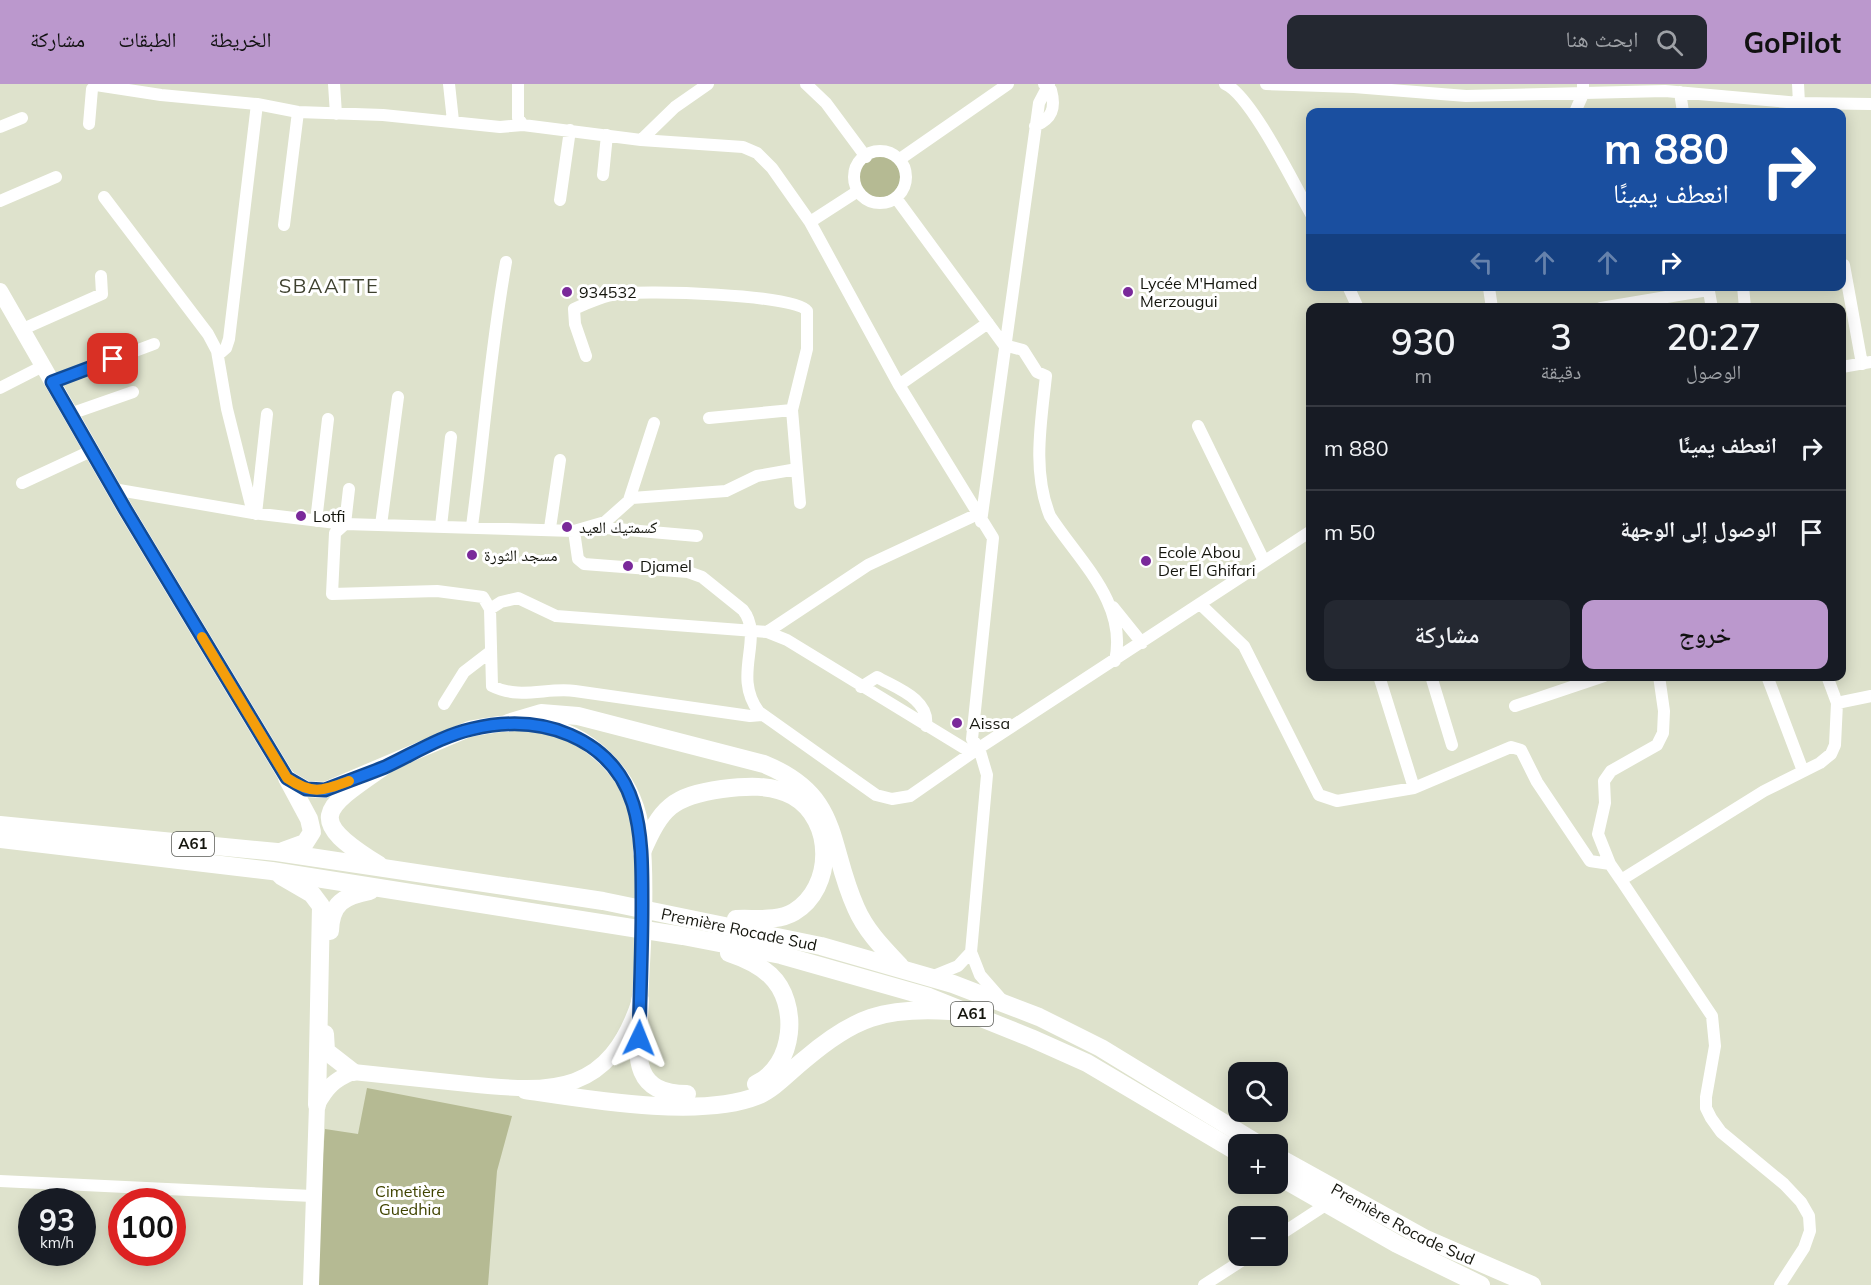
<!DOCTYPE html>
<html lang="ar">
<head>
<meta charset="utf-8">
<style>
  :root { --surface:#171b24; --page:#242831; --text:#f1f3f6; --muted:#9ea1a6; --line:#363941; --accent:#bb98cd }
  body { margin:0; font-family:Mulish,"Noto Naskh Arabic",sans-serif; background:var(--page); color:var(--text); direction:rtl; height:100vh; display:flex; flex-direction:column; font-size:22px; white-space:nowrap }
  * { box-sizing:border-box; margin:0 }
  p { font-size:20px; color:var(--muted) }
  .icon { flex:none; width:33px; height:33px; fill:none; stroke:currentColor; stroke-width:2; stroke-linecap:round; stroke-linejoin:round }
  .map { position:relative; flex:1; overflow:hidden; direction:ltr }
  .drawer { position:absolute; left:1306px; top:219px; width:540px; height:378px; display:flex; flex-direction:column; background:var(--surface); border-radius:12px; box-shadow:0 3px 15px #0003; direction:rtl }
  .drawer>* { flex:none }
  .top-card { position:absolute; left:1306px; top:24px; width:540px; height:183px; border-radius:12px; box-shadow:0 3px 15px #0003; direction:rtl; background:#1a4fa0; color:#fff; overflow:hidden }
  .fabs { position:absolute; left:1228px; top:978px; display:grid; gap:12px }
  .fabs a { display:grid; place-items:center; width:60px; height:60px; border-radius:12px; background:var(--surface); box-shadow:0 3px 15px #0003; font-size:30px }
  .speed { position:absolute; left:18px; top:1104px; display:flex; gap:12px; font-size:30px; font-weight:700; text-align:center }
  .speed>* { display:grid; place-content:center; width:78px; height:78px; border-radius:50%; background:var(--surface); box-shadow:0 3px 15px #0003; line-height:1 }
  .speed small { font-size:15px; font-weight:400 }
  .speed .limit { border:9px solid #d22; background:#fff; color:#111 }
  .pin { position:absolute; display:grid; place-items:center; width:51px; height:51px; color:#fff; margin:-26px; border-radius:12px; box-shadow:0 3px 9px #0006 }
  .me { position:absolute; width:66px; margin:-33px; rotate:2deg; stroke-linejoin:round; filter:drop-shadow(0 0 4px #0008) }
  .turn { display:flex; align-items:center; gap:21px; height:126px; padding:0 18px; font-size:27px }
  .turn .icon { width:78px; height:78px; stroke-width:2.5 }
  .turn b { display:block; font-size:42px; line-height:51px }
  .lanes { display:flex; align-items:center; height:57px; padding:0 18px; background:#0003; justify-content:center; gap:30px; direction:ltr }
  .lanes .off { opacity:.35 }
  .eta { display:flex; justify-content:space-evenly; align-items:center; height:102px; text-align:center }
  .eta b { font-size:36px; font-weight:600; line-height:42px }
  .primary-button { display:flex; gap:12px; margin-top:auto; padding:12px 18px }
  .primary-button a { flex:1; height:69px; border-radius:12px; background:var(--accent); color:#111; font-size:24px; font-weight:600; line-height:69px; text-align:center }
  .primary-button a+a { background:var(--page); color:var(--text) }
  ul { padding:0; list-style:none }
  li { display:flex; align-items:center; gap:18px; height:84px; padding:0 18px; border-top:2px solid var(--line) }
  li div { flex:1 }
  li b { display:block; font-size:22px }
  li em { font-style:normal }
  header { display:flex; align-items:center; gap:36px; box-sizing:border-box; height:84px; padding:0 30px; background:var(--accent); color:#111 }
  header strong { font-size:28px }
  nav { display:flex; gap:33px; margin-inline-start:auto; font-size:21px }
  .search { width:420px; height:54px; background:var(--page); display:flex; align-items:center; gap:15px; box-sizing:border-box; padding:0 21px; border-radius:12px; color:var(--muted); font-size:22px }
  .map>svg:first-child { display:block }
  .green { fill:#b5ba93 }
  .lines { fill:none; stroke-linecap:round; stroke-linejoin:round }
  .minor { stroke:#fff; stroke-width:12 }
  .major { stroke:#fff; stroke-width:16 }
  .highway { stroke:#fff; stroke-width:18 }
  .route-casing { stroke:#114b97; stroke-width:15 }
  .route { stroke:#1a73e8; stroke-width:10 }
  .slow { stroke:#f59e0b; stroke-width:10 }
  .poi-dot { fill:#7a299a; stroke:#fff; stroke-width:2 }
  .labels { text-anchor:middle; stroke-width:6; stroke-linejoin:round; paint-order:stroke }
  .shield { fill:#fff; stroke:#5a5b56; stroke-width:1.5 }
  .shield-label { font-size:15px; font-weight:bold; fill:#14150d }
  .poi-label { font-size:16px; fill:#14150d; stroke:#fff; text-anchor:start }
  .street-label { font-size:16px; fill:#14150d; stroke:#fff }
  .park-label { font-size:16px; fill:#404400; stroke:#fff }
  .quarter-label { font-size:20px; letter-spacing:1.5px; fill:#3e412f; stroke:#fff }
</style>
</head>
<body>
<header>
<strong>GoPilot</strong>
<div class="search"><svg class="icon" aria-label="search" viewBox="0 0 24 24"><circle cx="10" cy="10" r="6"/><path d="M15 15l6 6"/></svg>ابحث هنا</div>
<nav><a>الخريطة</a><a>الطبقات</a><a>مشاركة</a></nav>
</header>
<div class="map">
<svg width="1871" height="1201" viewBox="0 0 1871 1201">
  <rect width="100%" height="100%" fill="#dee2cc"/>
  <path class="green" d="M858 93a21 21 0 1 1 42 0a21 21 0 1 1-42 0Z
    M 367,1004 L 512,1032 L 497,1087 L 488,1201 L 318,1201 L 320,1108 L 325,1045 L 358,1050 Z"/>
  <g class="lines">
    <path class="minor" d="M 334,0 L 336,30
      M 449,0 L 453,37
      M 806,0 L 826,19 L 866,73
      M 1225,0 C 1251,11 1295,102 1311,130
      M 1266,0 L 1354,3 L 1466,12 L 1665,7 L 1799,19 L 1871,20
      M 1798,0 L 1799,19
      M 1680,8 L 1683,28
      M 1575,28 L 1583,10 L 1583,0
      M 89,40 L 92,5 L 96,1 L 161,11 L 257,20 L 298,28 L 383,31 L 500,43 L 523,41
      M 1035,42 C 1052,35 1056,24 1051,6 L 1044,0
      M 0,43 L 22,34
      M 641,56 L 675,23 L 708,0
      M854 93a26 26 0 1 1 52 0a26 26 0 1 1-52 0Z
      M 900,75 L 1008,0
      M 603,91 L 607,51
      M 104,113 L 208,250 L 217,267 L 227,325 L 253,429
      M 896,114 L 1004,261 L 1023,266 L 1037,288 L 1046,292 C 1041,339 1032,387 1050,432 C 1079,477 1128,519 1115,577
      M 560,116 L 570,46
      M 0,117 L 56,93
      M 810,138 L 858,107
      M 284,141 L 298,28
      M 1844,181 L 1862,280
      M 1348,202 L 1358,224
      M 1708,202 L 1712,224
      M 1743,202 L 1745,224
      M 1489,204 L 1492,224
      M 1601,224 L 1708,206
      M 23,245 L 102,210 L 101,192
      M 218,271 L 226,264 L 229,255 L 257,20
      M 1842,283 L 1871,278
      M 52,298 L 154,260
      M 899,301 L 988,239
      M 0,304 L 43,282
      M 70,330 L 133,308
      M 709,334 L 792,326
      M 1198,342 L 1264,477
      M 797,385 L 800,419
      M 22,399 L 91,367
      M 113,405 L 253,429 L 345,440 L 574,447 L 578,475 L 584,480 L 688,488 L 702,493 L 743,526 C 765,554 731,591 759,628 L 876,711 L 892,715 L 910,712 L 979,664 L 972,655 L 993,454 L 899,301 L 810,138 L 772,84 L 757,69 L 743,63 L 641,56 L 523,41 L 518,34 L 518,0
      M 349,405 L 345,440 L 335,449 L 332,510 L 437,507 L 483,513 L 490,525
      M 629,416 L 654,339
      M 256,430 L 267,330
      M 316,437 L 328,335
      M 981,438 L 1039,19 L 1049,0
      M 381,441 L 398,313
      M 441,442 L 451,353
      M 472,442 C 484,354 490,266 506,178
      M 594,443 L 697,452
      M 550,444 L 560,376
      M 574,447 L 605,438 L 632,414 L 726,407 L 757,392 L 797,385 L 792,326 L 807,265 L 807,227 C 796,210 642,206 617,210 C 602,212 587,219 574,225 L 575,240 L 586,272
      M 1200,520 L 1244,562 L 1319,711 L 1337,717 L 1414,704 L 1511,663 L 1521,666 L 1537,698 L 1590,777 L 1610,780
      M 1113,523 L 1142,559
      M 767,548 L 868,481 L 982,428
      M 1379,592 L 1414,704
      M 1431,592 L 1452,661
      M 1659,592 L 1664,627 L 1663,649 L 1657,661 L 1611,687 L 1604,697 L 1605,719 L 1598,750 L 1610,780 L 1621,796 L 1764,707 L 1820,679 L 1831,670 L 1835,661 L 1837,619 L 1871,612
      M 1767,592 L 1803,687
      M 1827,592 L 1837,619
      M 861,603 L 877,593 C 896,604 930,615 926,642
      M 444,620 L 464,588 L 490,568
      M 1515,622 L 1604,592
      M 762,631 L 750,632 C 692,624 633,615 575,607 C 548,603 519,616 492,602 L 490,525 L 501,518 L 518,514 L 556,532 L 767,548 L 787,556 L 972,669
      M 1621,796 L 1712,932 L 1715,962 L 1706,1013 L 1706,1024 L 1711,1034 L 1721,1048 L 1784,1100 L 1801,1118 L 1809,1132 L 1810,1147 L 1804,1164 L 1780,1201
      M 931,893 L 958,882 L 971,868
      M 1001,915 L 980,891 L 971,868 L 987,691 L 979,664 L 1311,447
      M 0,1097 L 312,1112
      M 1278,1152 L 1327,1120
      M 1204,1201 L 1249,1172"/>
    <path class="major" d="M 0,207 L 125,425 L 287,694 L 306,705 L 325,706 L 469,645 C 491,641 511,637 533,640 C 591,646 636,693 642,751 C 647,802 643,864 640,916 C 609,1011 554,1009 468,1000 C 430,996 391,992 353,988 C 334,996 327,1003 317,1021 L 311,1201"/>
    <g class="highway">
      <path d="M 508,639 L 541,629 L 578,632 L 764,680 C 842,712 827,760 856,824 C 866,847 883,864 900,882"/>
      <path id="s1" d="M 0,741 L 277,768 L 603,817 L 821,862 L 953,900 L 1039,933 L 1101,964 L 1258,1060"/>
      <path d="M 0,755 L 272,787 L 683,852 L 781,871 L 929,913 L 1031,954 L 1087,979 L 1239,1069"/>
      <path d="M 283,767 L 305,759 L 312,748 L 309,735 L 287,694"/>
      <path d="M 642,768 C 661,724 672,712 722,705 C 745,702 772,700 793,712 C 835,736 834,804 794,828 C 777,838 755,834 736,835"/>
      <path d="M 379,781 C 306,736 320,726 383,683"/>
      <path d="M 281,792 L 312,810 L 321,822 L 317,1021"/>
      <path d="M 330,847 C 331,819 344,812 370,807"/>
      <path d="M 729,869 C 744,874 759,881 770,891 C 800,919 795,982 756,1000"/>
      <path d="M 640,916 C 639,961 625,1010 687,1010"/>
      <path d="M 325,950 L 326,967 L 353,988"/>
      <path d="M 525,1006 C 586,1015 700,1035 757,1012 C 774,1005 789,988 804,976 C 854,933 884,923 950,927"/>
      <path id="s2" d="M 1278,1073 L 1426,1155 L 1532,1201"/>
      <path d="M 1278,1092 L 1397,1160 L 1481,1201"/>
    </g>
  </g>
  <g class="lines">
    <g class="route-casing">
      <path id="route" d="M 113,275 L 52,298 L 125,425 L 287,694 L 306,705 L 325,706 C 345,698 365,691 385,683 C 413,670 441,652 472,645 C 506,637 538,637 570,651 C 644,683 642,752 642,822 C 642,866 640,909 639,954"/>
    </g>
    <use href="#route" class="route"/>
    <path class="slow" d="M 202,553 L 287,694 C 312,711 322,707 349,697"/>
  </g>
  <g class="poi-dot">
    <circle cx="567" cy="208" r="6"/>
    <circle cx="1128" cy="208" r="6"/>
    <circle cx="301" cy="432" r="6"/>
    <circle cx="567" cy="443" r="6"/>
    <circle cx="472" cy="471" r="6"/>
    <circle cx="1146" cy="477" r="6"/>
    <circle cx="628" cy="482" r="6"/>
    <circle cx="957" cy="639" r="6"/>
  </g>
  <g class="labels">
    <g class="shield">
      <rect x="172" y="748" width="42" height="24" rx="4.5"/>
      <rect x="951" y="918" width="42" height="24" rx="4.5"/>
    </g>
    <g class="shield-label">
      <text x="193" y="765">A61</text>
      <text x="972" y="935">A61</text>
    </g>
    <g class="poi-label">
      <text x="1140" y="205">Lycée M'Hamed<tspan x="1140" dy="18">Merzougui</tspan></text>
      <text x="579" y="214">934532</text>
      <text x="313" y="438">Lotfi</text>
      <text x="579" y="449">كسمتيك العيد</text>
      <text x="1158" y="474">Ecole Abou<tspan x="1158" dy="18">Der El Ghifari</tspan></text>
      <text x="484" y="477">مسجد الثورة</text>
      <text x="640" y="488">Djamel</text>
      <text x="969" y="645">Aissa</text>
    </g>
    <g class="street-label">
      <text dy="6" stroke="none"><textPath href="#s1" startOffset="747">Première Rocade Sud</textPath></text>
      <text dy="6" stroke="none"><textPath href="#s2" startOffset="142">Première Rocade Sud</textPath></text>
    </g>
    <g class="park-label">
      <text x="410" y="1113">Cimetière<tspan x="410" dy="18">Guedhia</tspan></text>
    </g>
    <g class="quarter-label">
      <text x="329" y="209">SBAATTE</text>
    </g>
  </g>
</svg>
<div class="fabs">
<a><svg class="icon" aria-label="search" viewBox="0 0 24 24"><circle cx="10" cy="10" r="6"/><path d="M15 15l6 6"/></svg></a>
<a>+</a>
<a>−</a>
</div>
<div class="speed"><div>93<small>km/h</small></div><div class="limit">100</div></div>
<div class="pin" style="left:113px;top:275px;background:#d93025"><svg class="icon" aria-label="arrive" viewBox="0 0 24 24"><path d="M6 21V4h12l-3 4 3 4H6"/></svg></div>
<svg class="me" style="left:639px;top:954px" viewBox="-20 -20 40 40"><path d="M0-17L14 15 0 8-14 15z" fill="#1a73e8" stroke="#fff" stroke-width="4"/></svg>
<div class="top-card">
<div class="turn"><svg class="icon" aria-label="right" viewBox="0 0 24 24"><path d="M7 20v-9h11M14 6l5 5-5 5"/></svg><div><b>880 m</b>انعطف يمينًا</div></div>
<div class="lanes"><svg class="icon off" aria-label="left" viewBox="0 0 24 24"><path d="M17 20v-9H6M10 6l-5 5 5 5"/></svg><svg class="icon off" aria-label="ahead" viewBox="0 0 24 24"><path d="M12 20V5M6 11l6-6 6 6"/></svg><svg class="icon off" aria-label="ahead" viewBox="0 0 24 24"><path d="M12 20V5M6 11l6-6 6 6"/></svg><svg class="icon" aria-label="right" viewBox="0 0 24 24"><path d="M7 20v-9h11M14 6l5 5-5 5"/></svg></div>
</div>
<section class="drawer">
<div class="eta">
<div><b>20:27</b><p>الوصول</p></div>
<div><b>3</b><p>دقيقة</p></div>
<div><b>930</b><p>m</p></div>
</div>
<ul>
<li><svg class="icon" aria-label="right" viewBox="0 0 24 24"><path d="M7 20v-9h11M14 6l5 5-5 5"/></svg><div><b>انعطف يمينًا</b></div><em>880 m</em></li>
<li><svg class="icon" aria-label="arrive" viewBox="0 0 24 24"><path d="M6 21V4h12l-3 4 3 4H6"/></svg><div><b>الوصول إلى الوجهة</b></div><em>50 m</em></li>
</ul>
<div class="primary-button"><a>خروج</a><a>مشاركة</a></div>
</section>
</div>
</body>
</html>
